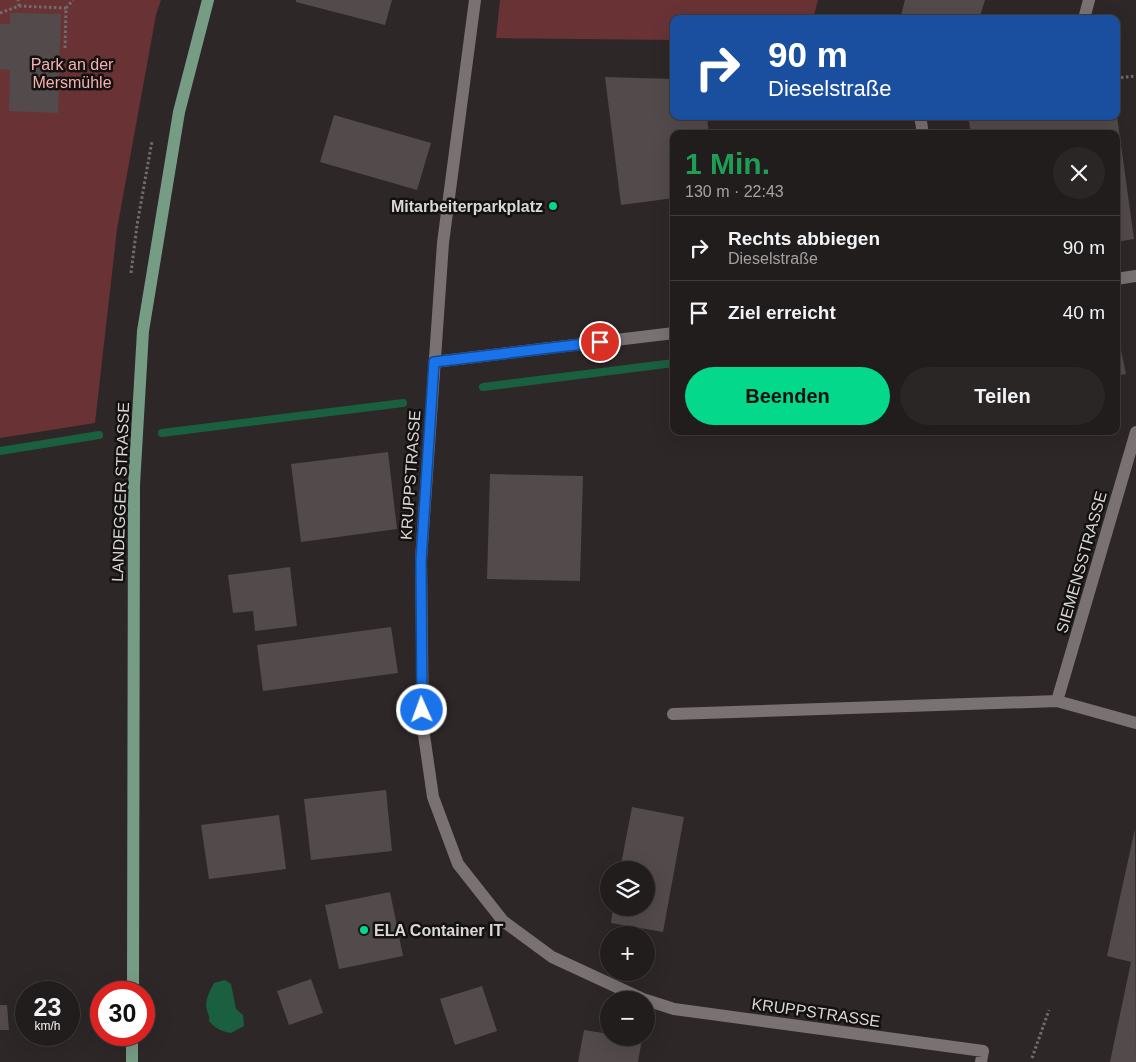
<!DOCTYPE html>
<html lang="de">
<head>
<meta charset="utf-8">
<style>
  :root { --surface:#221d1d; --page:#2a2626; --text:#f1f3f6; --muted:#a2a2a4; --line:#3f3b3b; --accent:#04d98b }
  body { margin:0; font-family:Arial,sans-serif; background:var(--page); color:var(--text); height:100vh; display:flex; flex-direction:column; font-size:19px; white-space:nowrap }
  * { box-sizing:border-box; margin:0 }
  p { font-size:16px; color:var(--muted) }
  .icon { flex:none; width:28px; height:28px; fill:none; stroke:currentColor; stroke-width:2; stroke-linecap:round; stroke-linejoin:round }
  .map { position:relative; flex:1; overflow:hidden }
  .details { position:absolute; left:670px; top:130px; width:450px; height:305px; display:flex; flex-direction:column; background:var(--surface); border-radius:10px; box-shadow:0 5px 20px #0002,0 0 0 1px var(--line) }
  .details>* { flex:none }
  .guide { position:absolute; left:670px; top:15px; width:450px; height:105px; border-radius:10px; box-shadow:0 5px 20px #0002,0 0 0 1px var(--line); background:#1a4fa0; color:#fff; overflow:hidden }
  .buttons { position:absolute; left:600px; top:861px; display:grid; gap:10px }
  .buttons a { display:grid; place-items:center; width:55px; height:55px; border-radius:50%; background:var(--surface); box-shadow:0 5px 20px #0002,0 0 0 1px var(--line); font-size:25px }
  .speed { position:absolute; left:15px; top:981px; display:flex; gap:10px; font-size:25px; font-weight:700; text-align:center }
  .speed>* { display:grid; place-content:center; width:65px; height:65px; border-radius:50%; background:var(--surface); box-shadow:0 5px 20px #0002,0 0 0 1px var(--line); line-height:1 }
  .speed small { font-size:12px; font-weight:400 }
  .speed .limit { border:8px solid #d22; background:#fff; color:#111 }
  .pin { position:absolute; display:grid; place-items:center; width:42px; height:42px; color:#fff; margin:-21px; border:2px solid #fff; border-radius:50%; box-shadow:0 1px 5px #0007 }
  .me { position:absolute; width:55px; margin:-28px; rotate:358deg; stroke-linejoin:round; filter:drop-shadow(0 0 4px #0008) }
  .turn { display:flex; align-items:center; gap:18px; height:105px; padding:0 15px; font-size:22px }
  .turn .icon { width:65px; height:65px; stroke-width:2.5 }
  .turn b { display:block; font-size:35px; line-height:42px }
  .round { display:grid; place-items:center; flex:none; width:52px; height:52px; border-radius:26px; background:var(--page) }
  .head { display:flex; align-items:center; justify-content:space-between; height:85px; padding:0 15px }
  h1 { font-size:30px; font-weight:800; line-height:38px; color:#1e9e55 }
  .cta { display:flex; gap:10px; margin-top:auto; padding:10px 15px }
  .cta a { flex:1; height:58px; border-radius:30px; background:var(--accent); color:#111; font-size:20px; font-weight:800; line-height:58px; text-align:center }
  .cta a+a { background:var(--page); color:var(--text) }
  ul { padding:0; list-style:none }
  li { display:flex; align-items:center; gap:15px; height:65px; padding:0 15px; border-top:1px solid var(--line) }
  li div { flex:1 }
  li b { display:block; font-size:19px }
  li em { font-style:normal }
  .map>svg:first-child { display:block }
  .green { fill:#693336 }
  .water { fill:#1a5f3f }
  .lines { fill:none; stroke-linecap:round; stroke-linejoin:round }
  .stream { stroke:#1a5f3f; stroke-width:8 }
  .building { fill:#534b4b }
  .path { stroke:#726c6c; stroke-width:3; stroke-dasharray:2.5 2.5; stroke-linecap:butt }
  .minor { stroke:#7a7272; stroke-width:12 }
  .major { stroke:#769c85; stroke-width:12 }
  .route-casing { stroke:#114b97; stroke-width:12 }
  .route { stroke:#1a73e8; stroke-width:9 }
  .poi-dot { fill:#04d98b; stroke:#141111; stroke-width:2 }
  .labels { text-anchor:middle; stroke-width:5; stroke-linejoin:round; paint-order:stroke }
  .park-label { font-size:16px; fill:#f7b0b1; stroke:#141111 }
  .poi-label { font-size:16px; font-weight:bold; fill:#dcd7d7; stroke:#141111; text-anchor:end }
  .street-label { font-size:16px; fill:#dcd7d7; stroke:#141111 }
</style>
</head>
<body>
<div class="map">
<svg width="1136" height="1062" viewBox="0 0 1136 1062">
  <rect width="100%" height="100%" fill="#2e2727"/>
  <path class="green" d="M 0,0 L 161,0 L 156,15 L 117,229 L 95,423 L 0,438 Z
    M 500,0 L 818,0 L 813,19 L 674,19 L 674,40 L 496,38 Z"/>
  <path class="water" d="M 225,980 L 231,984 L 236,1009 L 243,1015 L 244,1026 L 231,1033 C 221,1031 216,1029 209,1021 C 210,1016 208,1015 207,1010 C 204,1002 210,990 214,983 Z"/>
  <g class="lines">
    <path class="stream" d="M 483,387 L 674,363
      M 162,433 L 403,403
      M 0,451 L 99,435"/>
  </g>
  <path class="building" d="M 296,0 L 392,0 L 385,25 L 296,2 Z
    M 905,0 L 985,0 L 979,19 L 900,19 Z
    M 10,13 L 61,14 L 58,113 L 9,111 L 10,70 L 0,69 L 0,24 L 10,24 Z
    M 605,77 L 674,79 L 674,116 L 684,116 L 683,120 L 707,117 L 709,134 L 674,134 L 674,198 L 621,205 Z
    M 334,115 L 431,143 L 417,190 L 320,162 Z
    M 968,116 L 1117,116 L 1134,239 L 1116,242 L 1116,134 L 971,134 Z
    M 1116,326 L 1126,374 L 1116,376 Z
    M 388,452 L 397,529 L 301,542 L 291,464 Z
    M 490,474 L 583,476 L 580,581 L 487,579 Z
    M 290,567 L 297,626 L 255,631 L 253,611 L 233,613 L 228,575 Z
    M 391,627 L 398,673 L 263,691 L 257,645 Z
    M 386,790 L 392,851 L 311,860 L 304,799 Z
    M 632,807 L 684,817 L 663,932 L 611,923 L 613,908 L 646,908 L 646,870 L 620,870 Z
    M 279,815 L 286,869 L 209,879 L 201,825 Z
    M 1135,829 L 1136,1062 L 1110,1062 L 1131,962 L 1107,956 Z
    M 390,892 L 403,956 L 339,969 L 325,905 Z
    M 311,979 L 323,1013 L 289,1025 L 277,991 Z
    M 482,986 L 497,1031 L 455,1045 L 440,999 Z
    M 0,1005 L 7,1005 L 9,1030 L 0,1030 Z
    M 584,1030 L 609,1034 L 609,1038 L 642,1039 L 638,1062 L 578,1062 Z"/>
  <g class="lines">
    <path class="path" d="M 19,6 L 66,8
      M 0,13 L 19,6 L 18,0
      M 65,48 L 66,8 L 73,0
      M 1116,78 L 1136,76
      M 131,273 L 137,225 L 152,141
      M 1032,1058 L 1049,1010"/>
    <path class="minor" d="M 475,0 L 443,243 L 421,560 L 423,728 L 433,797 L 458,864 L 503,921 L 552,957 L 645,1000
      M 1084,19 L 1089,0
      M 920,116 L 923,134
      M 1116,279 L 1136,276
      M 434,362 L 674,333
      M 1057,701 L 1136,432
      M 673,714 L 1057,701 L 1136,723
      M 646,1000 L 674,1009 L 983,1051 L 981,1062"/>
    <path class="major" d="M 133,992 L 134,485 L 143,331 L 179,112 L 208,0
      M 132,1062 L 132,1035"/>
  </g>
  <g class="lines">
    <g class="route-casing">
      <path id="route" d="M 422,710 L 421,560 L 434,362 L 600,342"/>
    </g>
    <use href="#route" class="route"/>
  </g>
  <g class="poi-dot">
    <circle cx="553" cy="206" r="5"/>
    <circle cx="364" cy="930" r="5"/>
  </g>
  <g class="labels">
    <g class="park-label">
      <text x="72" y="70">Park an der<tspan x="72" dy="18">Mersmühle</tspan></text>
    </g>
    <g class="poi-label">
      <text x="543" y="212">Mitarbeiterparkplatz</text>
      <text x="374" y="936" text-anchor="start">ELA Container IT</text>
    </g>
    <g class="street-label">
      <text transform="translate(410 475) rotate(-86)" y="6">KRUPPSTRASSE</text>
      <text transform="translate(120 492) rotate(-88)" y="6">LANDEGGER STRASSE</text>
      <text transform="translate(1081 562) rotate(-74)" y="6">SIEMENSSTRASSE</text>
      <text transform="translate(816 1012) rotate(8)" y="6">KRUPPSTRASSE</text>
    </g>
  </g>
</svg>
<div class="buttons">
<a><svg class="icon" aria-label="layers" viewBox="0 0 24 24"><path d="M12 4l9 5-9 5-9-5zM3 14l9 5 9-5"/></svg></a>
<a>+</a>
<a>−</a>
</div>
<div class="speed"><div>23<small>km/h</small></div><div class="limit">30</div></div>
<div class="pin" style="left:600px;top:342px;background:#d93025"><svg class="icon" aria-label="arrive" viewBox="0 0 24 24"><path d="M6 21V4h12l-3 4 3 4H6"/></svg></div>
<svg class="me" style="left:422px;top:710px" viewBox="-20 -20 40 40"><circle r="17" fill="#1a73e8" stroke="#fff" stroke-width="3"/><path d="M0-11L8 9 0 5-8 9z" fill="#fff"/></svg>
<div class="guide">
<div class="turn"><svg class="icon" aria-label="right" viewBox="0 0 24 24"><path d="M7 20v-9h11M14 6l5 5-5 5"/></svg><div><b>90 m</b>Dieselstraße</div></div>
</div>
<section class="details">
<div class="head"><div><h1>1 Min.</h1><p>130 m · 22:43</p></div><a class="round"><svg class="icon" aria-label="close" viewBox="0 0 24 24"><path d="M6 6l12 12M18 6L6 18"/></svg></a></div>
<ul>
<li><svg class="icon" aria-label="right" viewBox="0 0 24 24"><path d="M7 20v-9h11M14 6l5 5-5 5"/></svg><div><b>Rechts abbiegen</b><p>Dieselstraße</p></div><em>90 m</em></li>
<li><svg class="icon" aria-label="arrive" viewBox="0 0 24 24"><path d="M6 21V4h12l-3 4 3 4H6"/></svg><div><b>Ziel erreicht</b></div><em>40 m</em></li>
</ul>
<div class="cta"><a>Beenden</a><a>Teilen</a></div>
</section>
</div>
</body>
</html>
